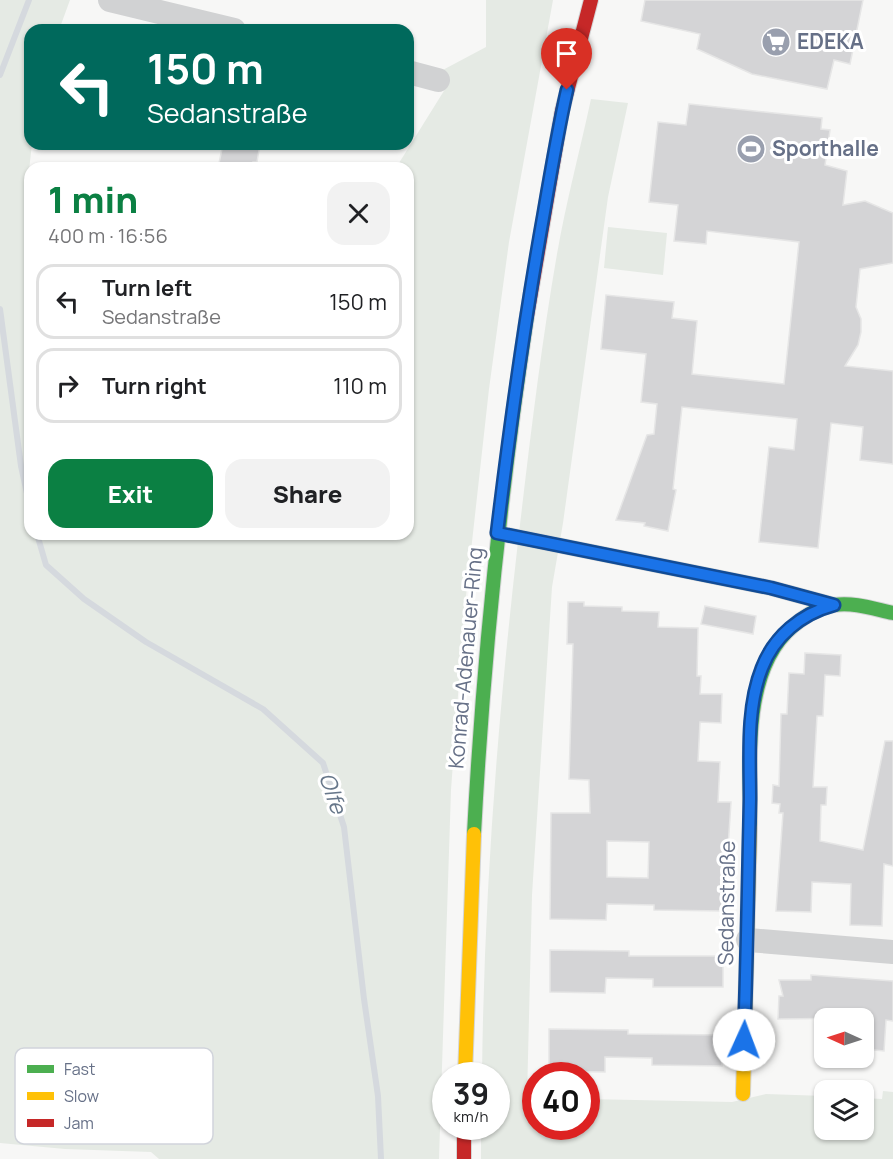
<!DOCTYPE html>
<html lang="en">
<head>
<meta charset="utf-8">
<style>
  :root { --surface:#fff; --page:#f2f2f2; --text:#202124; --muted:#757577; --line:#e0e0e0; --accent:#0b8043 }
  body { margin:0; font-family:Manrope,sans-serif; background:var(--page); color:var(--text); height:100vh; display:flex; flex-direction:column; font-size:22px; white-space:nowrap }
  * { box-sizing:border-box; margin:0 }
  p { font-size:20px; color:var(--muted) }
  .icon { flex:none; width:33px; height:33px; fill:none; stroke:currentColor; stroke-width:2; stroke-linecap:round; stroke-linejoin:round }
  .map { position:relative; flex:1; overflow:hidden }
  .details { position:absolute; left:24px; top:162px; width:390px; height:378px; display:flex; flex-direction:column; background:var(--surface); border-radius:18px; box-shadow:0 2px 4px #0004 }
  .details>* { flex:none }
  .hud { position:absolute; left:24px; top:24px; width:390px; height:126px; border-radius:18px; box-shadow:0 2px 4px #0004; background:#00695c; color:#fff; overflow:hidden }
  .needle { width:39px; rotate:273deg }
  .tools { position:absolute; left:814px; top:1008px; display:grid; gap:12px }
  .tools a { display:grid; place-items:center; width:60px; height:60px; border-radius:12px; background:var(--surface); box-shadow:0 2px 4px #0004; font-size:30px }
  .speed { position:absolute; left:432px; top:1062px; display:flex; gap:12px; font-size:30px; font-weight:700; text-align:center }
  .speed>* { display:grid; place-content:center; width:78px; height:78px; border-radius:50%; background:var(--surface); box-shadow:0 2px 4px #0004; line-height:1 }
  .speed small { font-size:15px; font-weight:400 }
  .speed .limit { border:9px solid #d22; background:#fff; color:#111 }
  .pin { position:absolute; display:grid; place-items:center; width:51px; height:51px; color:#fff; margin:-62px -26px; border-radius:50% 50% 50% 0; rotate:-45deg; box-shadow:0 0 6px #0007 }
  .pin .icon { rotate:45deg }
  .me { position:absolute; width:66px; margin:-33px; rotate:2deg; stroke-linejoin:round; filter:drop-shadow(0 0 4px #0008) }
  .turn { display:flex; align-items:center; gap:21px; height:126px; padding:0 24px; font-size:27px }
  .turn .icon { width:78px; height:78px; stroke-width:2.5 }
  .turn b { display:block; font-size:42px; line-height:51px }
  .round { display:grid; place-items:center; flex:none; width:63px; height:63px; border-radius:18px; background:var(--page) }
  .summary { display:flex; align-items:center; justify-content:space-between; height:102px; padding:0 24px }
  h1 { font-size:36px; font-weight:800; line-height:45px; color:var(--accent) }
  .action { display:flex; gap:12px; margin-top:auto; padding:12px 24px }
  .action a { flex:1; height:69px; border-radius:18px; background:var(--accent); color:#fff; font-size:24px; font-weight:800; line-height:69px; text-align:center }
  .action a+a { background:var(--page); color:var(--text) }
  ul { padding:0; list-style:none }
  li { display:flex; align-items:center; gap:18px; height:75px; margin:0 12px 9px; padding:0 12px; border:3px solid var(--line); border-radius:18px }
  li div { flex:1 }
  li b { display:block; font-size:22px }
  li em { font-style:normal }
  .map>svg:first-child { display:block }
  .green { fill:#e5eae4 }
  .lines { fill:none; stroke-linecap:round; stroke-linejoin:round }
  .stream { stroke:#d5d9de; stroke-width:6 }
  .building { fill:#d4d4d6; stroke:#e6e6e6; stroke-width:1.5; fill-rule:evenodd }
  .fast-casing { stroke:#d4d5d6; stroke-width:16 }
  .slow-casing { stroke:#d4d5d6; stroke-width:16 }
  .jam-casing { stroke:#d4d5d6; stroke-width:16 }
  .street { stroke:#d1d2d3; stroke-width:24 }
  .fast { stroke:#4caf50; stroke-width:14 }
  .slow { stroke:#ffc107; stroke-width:14 }
  .jam { stroke:#c62828; stroke-width:14 }
  .route-casing { stroke:#114b97; stroke-width:15 }
  .route { stroke:#1a73e8; stroke-width:10 }
  .labels { text-anchor:middle; stroke-width:6; stroke-linejoin:round; paint-order:stroke }
  .poi-label { font-size:21px; font-weight:bold; fill:#667087; stroke:#fff; text-anchor:start }
  .street-label { font-size:21px; fill:#667087; stroke:#fff }
  .water-label { font-size:22px; font-style:italic; fill:#67778a; stroke:#fff }
  .key { fill:#fff; stroke:#d1d4db; stroke-width:1.5 }
  .key-label { font-size:16px; fill:#667087 }
</style>
</head>
<body>
<div class="map">
<svg width="893" height="1159" viewBox="0 0 893 1159">
  <rect width="100%" height="100%" fill="#f7f7f6"/>
  <path class="green" d="M 0,0 L 70,0 L 59,30 L 30,30 L 30,144 L 32,144 L 26,196 L 30,247 L 30,534 L 408,534 L 408,168 L 398,168 L 399,163 L 447,86 L 439,72 L 486,47 L 486,0 L 553,0 L 509,242 L 489,389 L 464,614 L 451,790 L 439,1159 L 159,1159 L 151,1152 L 65,1149 L 0,1143 Z
    M 591,99 L 628,103 L 608,197 L 563,523 L 552,587 L 532,895 L 527,1098 L 535,1098 L 536,1126 L 586,1126 L 587,1099 L 732,1102 L 766,1094 L 825,1096 L 825,1130 L 864,1130 L 864,1098 L 882,1099 L 883,1091 L 893,1092 L 893,1159 L 481,1159 L 481,1127 L 496,1126 L 496,1076 L 482,1075 C 484,894 498,713 519,533 C 530,440 541,346 557,254 C 566,202 580,150 591,99 Z
    M 608,227 L 667,233 L 663,275 L 604,268 Z"/>
  <g class="lines">
    <path class="stream" d="M 0,75 L 29,0
      M 0,309 L 21,466 L 30,507
      M 37,534 L 46,565 L 84,599 L 146,642 L 263,709 L 323,763 L 344,827 L 364,999 L 378,1096 L 381,1159"/>
  </g>
  <path class="building" d="M 645,0 L 863,0 L 850,64 L 834,60 L 827,89 L 752,74 L 697,49 L 700,34 L 641,21 Z
    M 689,104 L 822,118 L 821,129 L 830,130 L 825,165 L 847,171 L 843,205 L 865,201 L 893,213 L 893,263 L 860,269 L 856,307 L 861,319 L 861,332 L 858,345 L 845,366 L 893,371 L 893,464 L 860,460 L 863,427 L 831,423 L 818,548 L 759,542 L 769,447 L 794,450 L 797,419 L 682,407 L 673,489 L 676,490 L 668,531 L 644,526 L 645,523 L 616,520 L 647,435 L 654,434 L 657,404 L 641,402 L 646,354 L 601,349 L 606,295 L 674,302 L 672,318 L 697,321 L 692,374 L 784,384 L 799,242 L 707,231 L 706,244 L 674,241 L 678,205 L 649,202 L 658,122 L 686,125 Z
    M 223,144 L 260,144 L 257,162 L 253,162 L 252,168 L 218,168 Z
    M 568,602 L 584,602 L 584,606 L 622,607 L 622,611 L 659,612 L 658,627 L 698,628 L 697,676 L 701,676 L 700,694 L 722,694 L 721,723 L 700,722 L 698,761 L 720,762 L 718,802 L 731,802 L 727,863 L 725,863 L 724,911 L 654,910 L 654,905 L 607,904 L 606,920 L 550,919 L 551,813 L 590,813 L 589,780 L 569,779 L 573,644 L 567,644 ZM 607,841 L 649,842 L 648,878 L 607,877 Z
    M 705,606 L 756,616 L 753,634 L 701,624 Z
    M 805,653 L 841,655 L 840,676 L 825,675 L 823,716 L 817,716 L 813,787 L 827,787 L 826,805 L 821,805 L 820,841 L 863,850 L 885,741 L 893,741 L 893,866 L 884,864 L 882,926 L 850,925 L 851,884 L 812,882 L 811,912 L 776,911 L 783,813 L 779,813 L 780,804 L 772,803 L 773,785 L 779,786 L 781,714 L 787,714 L 789,673 L 804,674 Z
    M 550,950 L 629,951 L 629,956 L 723,956 L 723,987 L 653,987 L 653,979 L 606,978 L 605,993 L 550,992 Z
    M 811,975 L 893,981 L 893,1021 L 886,1020 L 884,1051 L 864,1049 L 864,1018 L 778,1019 L 779,996 L 783,996 L 779,980 L 811,980 Z
    M 549,1029 L 628,1030 L 628,1034 L 722,1035 L 722,1066 L 652,1065 L 652,1058 L 605,1057 L 605,1072 L 549,1071 Z"/>
  <g class="lines">
    <g class="fast-casing">
      <path id="fast" d="M 497,533 L 771,588 L 834,605
        M 750,827 C 751,764 740,671 793,626 C 805,616 818,607 834,605 C 854,602 874,609 893,613
        M 474,834 C 483,660 501,488 527,316"/>
    </g>
    <g class="slow-casing">
      <path id="slow" d="M 465,1076 L 474,834
        M 743,1094 L 750,827"/>
    </g>
    <g class="jam-casing">
      <path id="jam" d="M 527,316 L 562,111 L 591,0
        M 464,1126 L 464,1159"/>
    </g>
    <path class="street" d="M 110,0 L 234,30
      M 408,72 L 438,80
      M 748,940 L 893,952"/>
    <use href="#fast" class="fast"/>
    <use href="#slow" class="slow"/>
    <use href="#jam" class="jam"/>
  </g>
  <g class="lines">
    <g class="route-casing">
      <path id="route" d="M 567,90 C 558,130 551,171 544,212 C 525,318 510,425 497,533 L 771,588 L 834,605 C 801,614 774,636 762,668 C 746,708 750,757 750,799 C 748,880 747,960 744,1040"/>
    </g>
    <use href="#route" class="route"/>
  </g>
  <defs>
    <g id="supermarket-disc" transform="scale(1.5)"><circle r="9.5" fill="#999fae" stroke="#fff"/><path d="M-6-5.5h2.5l.6 2H6L4.5 2H-2.5L-4.4-4H-6ZM-1.5 3.2a1.3 1.3 0 1 0 .1 0ZM3 3.2a1.3 1.3 0 1 0 .1 0Z" fill="#fff"/></g>
    <g id="stadium-disc" transform="scale(1.5)"><circle r="9.5" fill="#999fae" stroke="#fff"/><path d="M0-5a6.5 5 0 1 0 0 10a6.5 5 0 1 0 0-10ZM-3.5-1.8h7v3.6h-7Z" fill="#fff"/></g>
  </defs>
  <g fill-rule="evenodd">
    <use href="#supermarket-disc" x="776" y="42"/>
    <use href="#stadium-disc" x="751" y="149"/>
  </g>
  <g class="labels">
    <g class="poi-label">
      <text x="797" y="49">EDEKA</text>
      <text x="772" y="156">Sporthalle</text>
    </g>
    <g class="street-label">
      <text transform="translate(466 658) rotate(-85)" y="7">Konrad-Adenauer-Ring</text>
      <text transform="translate(727 903) rotate(-89)" y="7">Sedanstraße</text>
    </g>
    <g class="water-label">
      <text transform="translate(333 793) rotate(71)" y="8">Olfe</text>
    </g>
  </g>
  <rect x="15" y="1048" width="198" height="96" rx="9" class="key"/>
  <rect x="27" y="1065" width="27" height="8" fill="#4caf50"/>
  <rect x="27" y="1092" width="27" height="8" fill="#ffc107"/>
  <rect x="27" y="1119" width="27" height="8" fill="#c62828"/>
  <g class="key-label">
    <text x="64" y="1075">Fast</text>
    <text x="64" y="1102">Slow</text>
    <text x="64" y="1129">Jam</text>
  </g>
</svg>
<div class="tools">
<a><svg class="needle" viewBox="-14 -14 28 28"><path d="M0-13l5 13h-10z" fill="#e53935"/><path d="M0 13l5-13h-10z" fill="#757577"/></svg></a>
<a><svg class="icon" aria-label="layers" viewBox="0 0 24 24"><path d="M12 4l9 5-9 5-9-5zM3 14l9 5 9-5"/></svg></a>
</div>
<div class="speed"><div>39<small>km/h</small></div><div class="limit">40</div></div>
<div class="pin" style="left:567px;top:90px;background:#d93025"><svg class="icon" aria-label="arrive" viewBox="0 0 24 24"><path d="M6 21V4h12l-3 4 3 4H6"/></svg></div>
<svg class="me" style="left:744px;top:1040px" viewBox="-20 -20 40 40"><circle r="19" fill="#fff"/><path d="M0-13L10 11 0 6-10 11z" fill="#1a73e8"/></svg>
<div class="hud">
<div class="turn"><svg class="icon" aria-label="left" viewBox="0 0 24 24"><path d="M17 20v-9H6M10 6l-5 5 5 5"/></svg><div><b>150 m</b>Sedanstraße</div></div>
</div>
<section class="details">
<div class="summary"><div><h1>1 min</h1><p>400 m · 16:56</p></div><a class="round"><svg class="icon" aria-label="close" viewBox="0 0 24 24"><path d="M6 6l12 12M18 6L6 18"/></svg></a></div>
<ul>
<li><svg class="icon" aria-label="left" viewBox="0 0 24 24"><path d="M17 20v-9H6M10 6l-5 5 5 5"/></svg><div><b>Turn left</b><p>Sedanstraße</p></div><em>150 m</em></li>
<li><svg class="icon" aria-label="right" viewBox="0 0 24 24"><path d="M7 20v-9h11M14 6l5 5-5 5"/></svg><div><b>Turn right</b></div><em>110 m</em></li>
</ul>
<div class="action"><a>Exit</a><a>Share</a></div>
</section>
</div>
</body>
</html>
